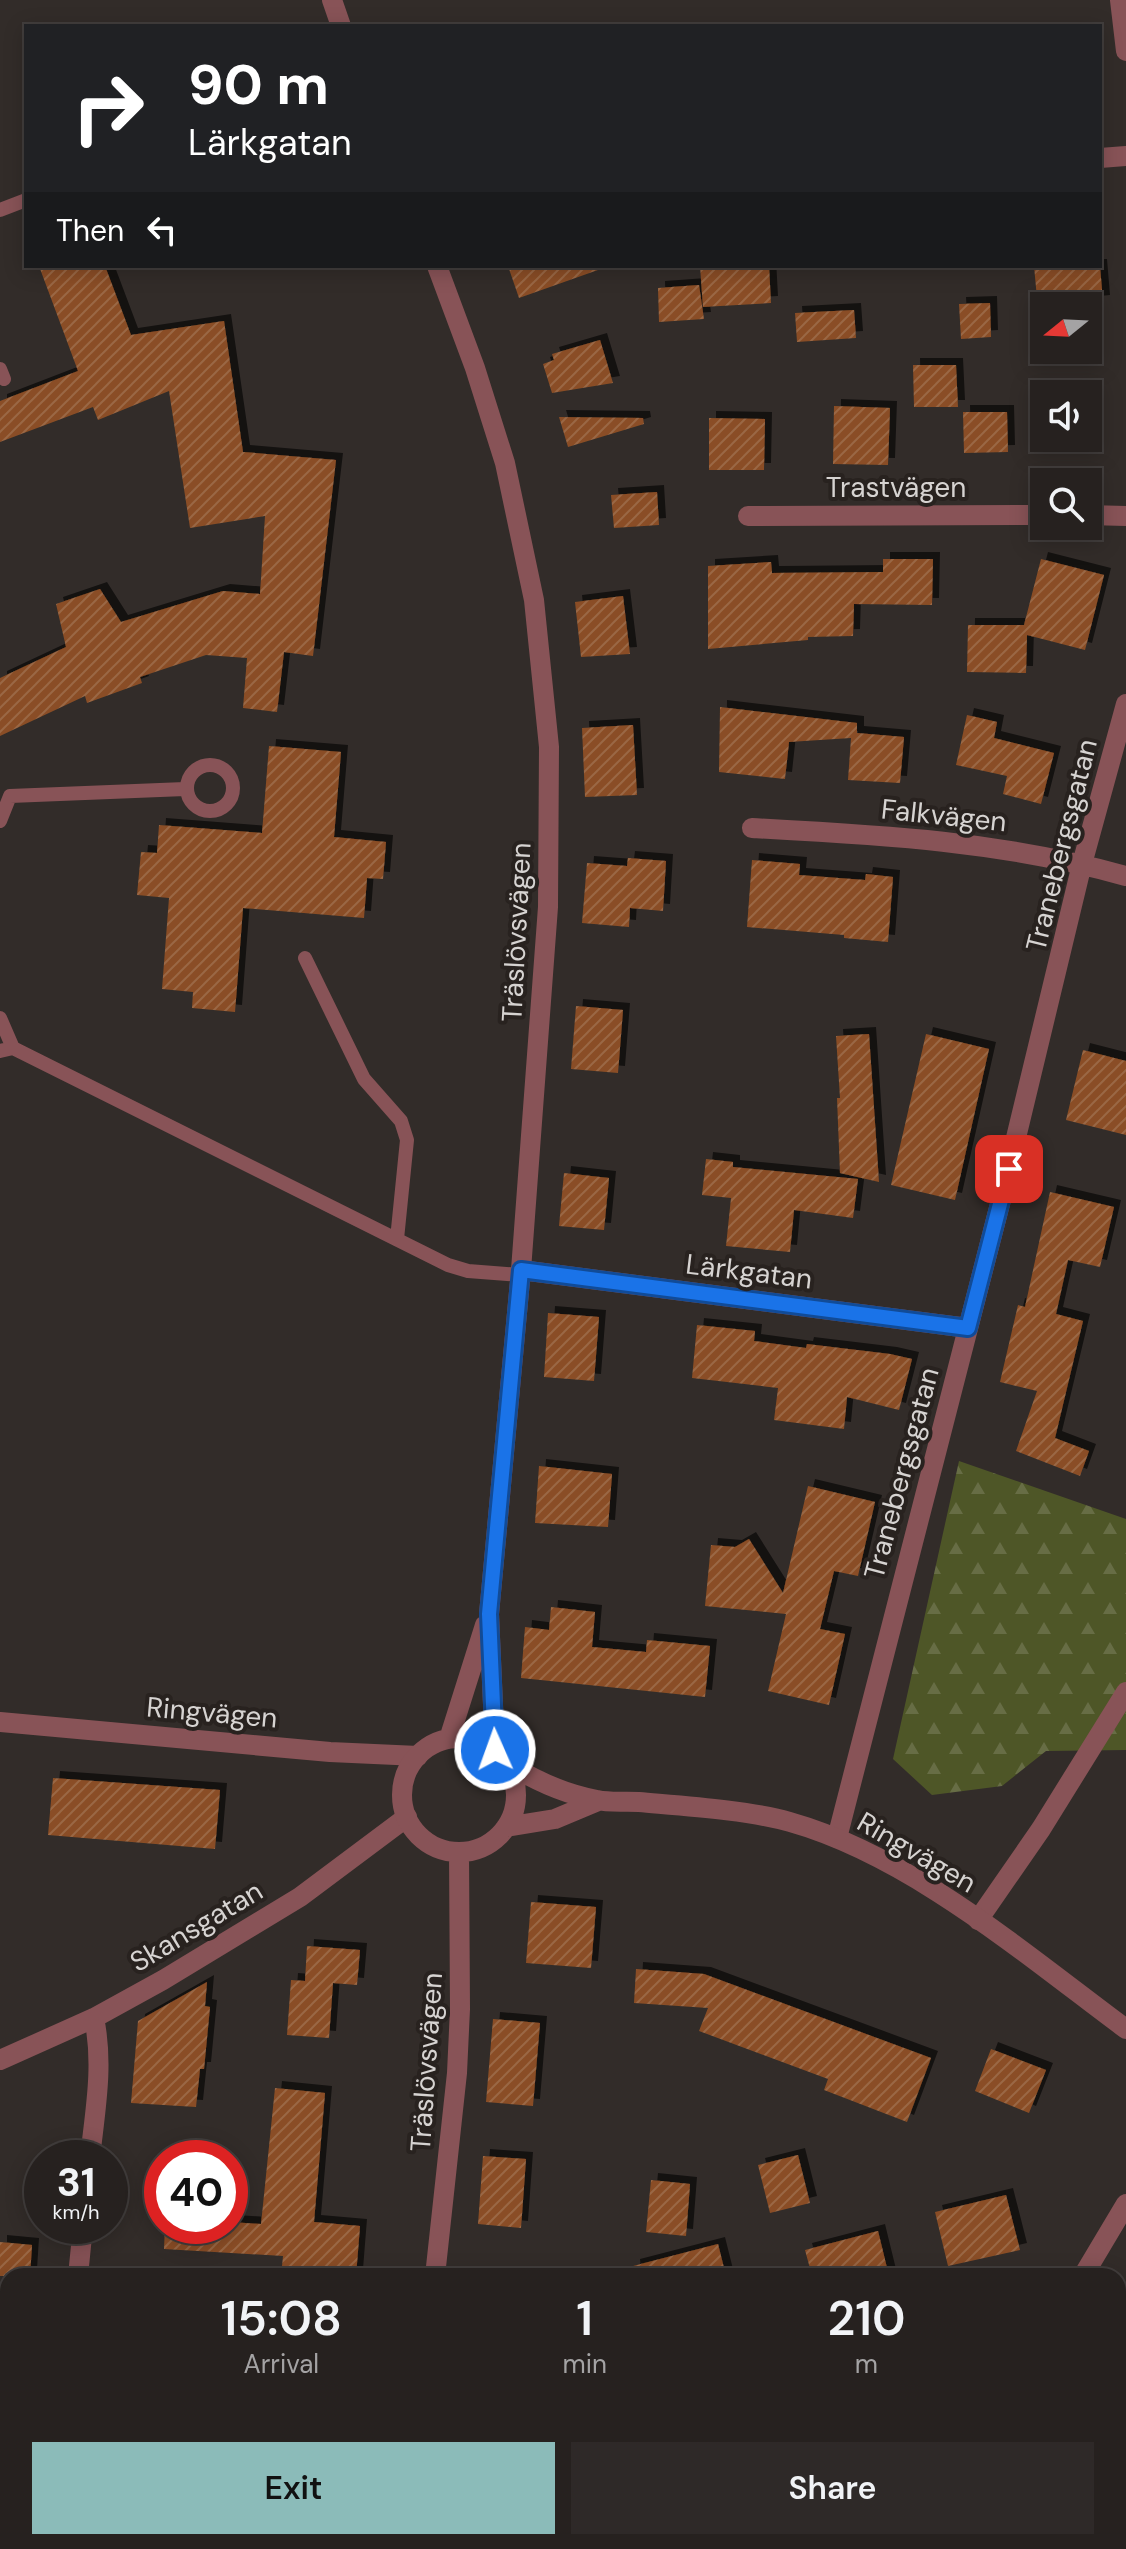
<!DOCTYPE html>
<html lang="en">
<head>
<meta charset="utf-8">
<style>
  :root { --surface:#26211f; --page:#2e2928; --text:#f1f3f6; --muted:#a4a3a4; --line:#423e3d; --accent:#8bbbb9 }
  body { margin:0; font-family:"DM Sans",sans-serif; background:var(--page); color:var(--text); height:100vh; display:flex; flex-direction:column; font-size:30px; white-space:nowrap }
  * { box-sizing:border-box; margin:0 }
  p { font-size:26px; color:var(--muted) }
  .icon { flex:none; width:44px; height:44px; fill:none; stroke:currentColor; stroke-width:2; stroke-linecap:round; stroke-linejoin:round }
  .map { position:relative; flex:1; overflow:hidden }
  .panel { position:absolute; left:0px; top:2268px; width:1126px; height:282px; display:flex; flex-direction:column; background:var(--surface); border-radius:24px 24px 0 0; box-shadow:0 4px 20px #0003,0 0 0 2px var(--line) }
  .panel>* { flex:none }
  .banner { position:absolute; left:24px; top:24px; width:1078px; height:244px; border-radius:0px; box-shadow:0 4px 20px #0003,0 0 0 2px var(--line); background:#202124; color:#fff; overflow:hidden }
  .needle { width:52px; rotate:252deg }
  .fabs { position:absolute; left:1030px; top:292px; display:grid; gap:16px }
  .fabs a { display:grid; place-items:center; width:72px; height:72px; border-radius:0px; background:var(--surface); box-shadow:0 4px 20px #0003,0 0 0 2px var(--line); font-size:40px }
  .speed { position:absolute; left:24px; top:2140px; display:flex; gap:16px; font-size:40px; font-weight:700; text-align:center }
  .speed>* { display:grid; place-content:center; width:104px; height:104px; border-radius:50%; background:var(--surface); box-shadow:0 4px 20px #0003,0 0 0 2px var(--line); line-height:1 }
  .speed small { font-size:20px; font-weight:400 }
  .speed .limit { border:12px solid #d22; background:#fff; color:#111 }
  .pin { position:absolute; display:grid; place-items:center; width:68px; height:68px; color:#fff; margin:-34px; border-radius:16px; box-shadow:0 4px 12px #0006 }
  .me { position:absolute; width:88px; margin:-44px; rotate:358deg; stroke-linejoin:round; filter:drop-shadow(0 0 6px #0008) }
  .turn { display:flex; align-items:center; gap:28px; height:168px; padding:0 32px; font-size:36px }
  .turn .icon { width:104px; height:104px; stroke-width:2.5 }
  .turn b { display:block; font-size:56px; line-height:68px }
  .then { display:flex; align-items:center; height:76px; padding:0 32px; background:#0003; gap:16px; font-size:30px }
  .eta { display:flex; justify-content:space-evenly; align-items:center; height:136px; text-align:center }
  .eta b { font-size:48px; font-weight:600; line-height:56px }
  .button { display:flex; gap:16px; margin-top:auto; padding:16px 32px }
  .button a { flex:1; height:92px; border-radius:0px; background:var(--accent); color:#111; font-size:32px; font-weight:600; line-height:92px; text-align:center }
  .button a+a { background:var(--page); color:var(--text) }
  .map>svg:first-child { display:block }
  .forest { fill:url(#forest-firs) }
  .building { fill:url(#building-hatch); filter:url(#shadow) }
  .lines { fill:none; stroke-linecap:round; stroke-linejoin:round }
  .service { stroke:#885357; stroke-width:14 }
  .minor { stroke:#885357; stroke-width:20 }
  .tertiary { stroke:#885357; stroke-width:20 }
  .route-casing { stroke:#114b97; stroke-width:20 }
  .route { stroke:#1a73e8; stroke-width:14 }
  .labels { text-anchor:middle; stroke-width:8; stroke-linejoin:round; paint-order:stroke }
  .street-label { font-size:28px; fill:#d6d3d1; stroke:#28221f }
</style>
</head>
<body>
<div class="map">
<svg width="1126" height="2549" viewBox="0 0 1126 2549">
  <defs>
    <pattern id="forest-firs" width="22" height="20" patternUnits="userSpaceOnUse" patternTransform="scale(2)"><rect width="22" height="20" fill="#4e5627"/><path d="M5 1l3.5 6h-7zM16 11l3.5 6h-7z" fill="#676d45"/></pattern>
    <pattern id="building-hatch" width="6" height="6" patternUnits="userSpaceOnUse" patternTransform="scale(2)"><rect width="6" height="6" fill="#8a4e25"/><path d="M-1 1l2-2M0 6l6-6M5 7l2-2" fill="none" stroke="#9a6744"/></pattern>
    <filter id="shadow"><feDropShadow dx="7" dy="-7" stdDeviation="0" flood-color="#0009"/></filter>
  </defs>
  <rect width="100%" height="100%" fill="#322c29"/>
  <path class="forest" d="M 959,1461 L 1126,1519 L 1126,1750 L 1046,1751 L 1002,1786 L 932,1795 L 893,1759 Z"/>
  <path class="building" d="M 39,266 L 105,266 L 131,335 L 224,321 L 243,452 L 336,460 L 313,656 L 284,652 L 277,712 L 243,708 L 247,658 L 206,655 L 140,677 L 142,683 L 87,703 L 85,696 L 0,736 L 0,678 L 66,647 L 56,604 L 100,589 L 121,622 L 223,591 L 260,594 L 265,516 L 190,528 L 169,391 L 98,420 L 93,407 L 0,442 L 0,401 L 78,371 Z
    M 508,266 L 597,266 L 598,270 L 519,298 Z
    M 700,266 L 769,266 L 771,303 L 703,307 Z
    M 1034,266 L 1100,266 L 1103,302 L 1060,306 L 1059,296 L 1037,298 Z
    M 699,285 L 704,319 L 659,322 L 658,288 Z
    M 990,303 L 991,337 L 961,339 L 959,304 Z
    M 854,310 L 856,338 L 797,342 L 795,313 Z
    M 600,340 L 613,383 L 552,393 L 543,364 L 554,360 L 552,354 Z
    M 913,365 L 956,365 L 958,407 L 914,407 Z
    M 834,406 L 890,408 L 888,465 L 833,464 Z
    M 963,412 L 1007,412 L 1008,452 L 964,453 Z
    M 559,417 L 643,418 L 644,424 L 568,447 Z
    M 709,418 L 765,419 L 764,470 L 709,470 Z
    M 657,492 L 659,525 L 614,528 L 611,495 Z
    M 883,559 L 933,559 L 932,605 L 854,604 L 853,636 L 808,637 L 808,640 L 708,649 L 708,566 L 771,562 L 772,573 L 883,572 Z
    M 1041,559 L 1104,575 L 1085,650 L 1027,635 L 1026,673 L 967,672 L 968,625 L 1024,625 Z
    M 623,596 L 630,654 L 581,657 L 575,602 Z
    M 720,707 L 857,723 L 857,733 L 904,737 L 900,783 L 848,780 L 851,738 L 789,742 L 785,779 L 719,772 Z
    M 967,715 L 997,722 L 994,738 L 1054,753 L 1041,804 L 1003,794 L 1007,776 L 956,765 Z
    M 633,725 L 637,795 L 585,797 L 582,728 Z
    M 269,746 L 341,752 L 334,837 L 386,842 L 383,879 L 367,878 L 364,918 L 243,908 L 235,1012 L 192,1008 L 193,992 L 162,989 L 169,898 L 137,895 L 141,852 L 157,853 L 159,825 L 262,833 Z
    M 628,858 L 666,861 L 663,911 L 630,908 L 629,927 L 582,923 L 587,863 L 627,866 Z
    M 752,860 L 800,864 L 799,875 L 865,880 L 866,874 L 893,877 L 888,942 L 844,938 L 844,935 L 747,927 Z
    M 576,1006 L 623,1010 L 618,1073 L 571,1069 Z
    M 869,1034 L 879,1182 L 840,1173 L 837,1098 L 840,1098 L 836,1036 Z
    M 926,1034 L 989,1049 L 955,1200 L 891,1185 Z
    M 1083,1050 L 1126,1061 L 1126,1135 L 1066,1120 Z
    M 706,1159 L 733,1162 L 733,1167 L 858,1179 L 853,1218 L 794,1210 L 790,1252 L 726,1246 L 731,1198 L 702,1195 Z
    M 564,1173 L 609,1178 L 604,1230 L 559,1226 Z
    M 1050,1192 L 1114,1207 L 1100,1267 L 1068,1260 L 1056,1314 L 1083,1321 L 1055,1438 L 1089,1451 L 1080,1476 L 1016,1451 L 1037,1391 L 1000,1382 L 1018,1305 L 1025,1307 Z
    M 548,1313 L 599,1317 L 594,1381 L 544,1377 Z
    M 697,1325 L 755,1331 L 754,1341 L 806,1348 L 807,1344 L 890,1354 L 912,1359 L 899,1410 L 847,1397 L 844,1429 L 774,1420 L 778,1388 L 692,1378 Z
    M 539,1466 L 612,1474 L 608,1527 L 535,1523 Z
    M 808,1486 L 875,1502 L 858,1576 L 834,1571 L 820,1629 L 845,1634 L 829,1705 L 768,1691 L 786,1614 L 705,1606 L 711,1545 L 735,1547 L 749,1539 L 783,1593 Z
    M 551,1607 L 595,1612 L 592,1647 L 646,1652 L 647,1640 L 710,1646 L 705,1697 L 521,1678 L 525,1627 L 549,1630 Z
    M 53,1778 L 220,1790 L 215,1849 L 48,1835 Z
    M 531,1902 L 596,1907 L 591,1968 L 526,1963 Z
    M 307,1946 L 360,1950 L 357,1985 L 333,1983 L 329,2038 L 287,2035 L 291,1980 L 305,1981 Z
    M 636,1969 L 704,1974 L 931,2058 L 907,2122 L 824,2090 L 828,2079 L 699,2031 L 708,2008 L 634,2003 Z
    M 207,1982 L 205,2006 L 210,2007 L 204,2069 L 200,2069 L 196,2107 L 131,2103 L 138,2021 Z
    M 493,2019 L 540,2023 L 533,2106 L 486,2102 Z
    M 991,2049 L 1046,2070 L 1029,2113 L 975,2091 Z
    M 275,2088 L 325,2093 L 314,2222 L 360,2226 L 356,2276 L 281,2276 L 283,2256 L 164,2249 L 165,2226 L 230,2226 L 230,2222 L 261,2224 Z
    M 798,2155 L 810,2203 L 770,2213 L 758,2165 Z
    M 483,2156 L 526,2159 L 521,2228 L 478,2224 Z
    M 651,2180 L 690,2184 L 686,2236 L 646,2232 Z
    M 1006,2195 L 1020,2250 L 948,2266 L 935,2212 Z
    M 878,2231 L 889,2276 L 812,2276 L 805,2250 Z
    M 0,2242 L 32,2245 L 30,2276 L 0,2276 Z
    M 718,2244 L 726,2276 L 634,2276 L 633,2266 Z"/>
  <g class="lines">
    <path class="service" d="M 0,210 L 26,200
      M 0,369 L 4,379
      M187 788a23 23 0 1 1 46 0a23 23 0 1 1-46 0Z
      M 0,821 L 10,796 L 185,789
      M 305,958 L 364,1079 L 401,1121 L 407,1140 L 397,1239
      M 0,1018 L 13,1048
      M 0,1051 L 13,1048 L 448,1265 L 468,1271 L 521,1275"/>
    <path class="minor" d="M 1120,0 L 1126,51
      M 1100,158 L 1126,156
      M 1088,515 L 1126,516
      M 748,516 L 1044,515
      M 752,828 C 882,835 1000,841 1126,876
      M 521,1270 L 968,1328
      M 0,1722 L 330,1752 L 418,1756
      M 837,1838 L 1001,1200 L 1082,864 L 1126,704
      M 978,1920 L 1041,1829 L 1126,1692
      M 0,2060 L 94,2018 L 163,1980 L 300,1897 L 407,1817
      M 90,2158 C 95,2111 104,2065 94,2018
      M 78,2276 L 83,2226
      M 1083,2276 L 1126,2204
      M 50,2549 L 51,2542
      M 911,2549 L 916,2542"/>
    <path class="tertiary" d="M 332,0 L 341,26
      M 437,266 L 475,368 L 505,463 L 534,600 L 549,747 L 548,907 L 521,1270 L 489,1614 L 495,1750
      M402 1795a57 57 0 1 1 114 0a57 57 0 1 1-114 0Z
      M 449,1739 L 485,1625
      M 507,1763 C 534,1780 564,1794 597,1800 C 610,1803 625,1801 639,1802 C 684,1806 748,1810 790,1822 C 911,1856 1026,1955 1126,2029
      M 506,1827 L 555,1819 L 598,1801
      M 435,2276 L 457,2073 L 460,2009 L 459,1852
      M 400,2549 L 401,2542"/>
  </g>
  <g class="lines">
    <g class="route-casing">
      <path id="route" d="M 495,1750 L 489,1614 L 521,1270 L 968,1328 L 1009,1169"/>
    </g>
    <use href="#route" class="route"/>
  </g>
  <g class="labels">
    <g class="street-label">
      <text x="896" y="497">Trastvägen</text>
      <text transform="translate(944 815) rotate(6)" y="10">Falkvägen</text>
      <text transform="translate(1061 845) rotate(-76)" y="10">Tranebergsgatan</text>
      <text transform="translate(516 932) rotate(-87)" y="10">Träslövsvägen</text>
      <text transform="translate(749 1271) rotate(7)" y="10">Lärkgatan</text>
      <text transform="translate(901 1473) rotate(-75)" y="10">Tranebergsgatan</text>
      <text transform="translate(212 1712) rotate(5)" y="10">Ringvägen</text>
      <text transform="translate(917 1852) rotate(30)" y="10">Ringvägen</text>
      <text transform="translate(196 1926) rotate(-31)" y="10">Skansgatan</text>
      <text transform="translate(426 2062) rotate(-86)" y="10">Träslövsvägen</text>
    </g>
  </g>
</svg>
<div class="fabs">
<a><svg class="needle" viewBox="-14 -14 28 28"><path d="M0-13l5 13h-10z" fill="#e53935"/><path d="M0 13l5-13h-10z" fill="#a4a3a4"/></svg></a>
<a><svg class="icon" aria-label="sound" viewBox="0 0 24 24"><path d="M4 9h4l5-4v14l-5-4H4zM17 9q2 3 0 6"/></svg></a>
<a><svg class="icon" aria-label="search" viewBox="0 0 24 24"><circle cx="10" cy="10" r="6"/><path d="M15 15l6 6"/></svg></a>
</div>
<div class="speed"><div>31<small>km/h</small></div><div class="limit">40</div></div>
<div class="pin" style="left:1009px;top:1169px;background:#d93025"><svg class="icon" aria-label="arrive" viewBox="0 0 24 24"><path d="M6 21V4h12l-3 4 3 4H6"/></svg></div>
<svg class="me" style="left:495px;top:1750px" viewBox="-20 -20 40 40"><circle r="17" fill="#1a73e8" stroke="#fff" stroke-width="3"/><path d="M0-11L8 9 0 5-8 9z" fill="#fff"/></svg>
<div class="banner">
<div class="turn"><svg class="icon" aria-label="right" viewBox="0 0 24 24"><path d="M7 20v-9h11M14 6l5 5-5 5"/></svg><div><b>90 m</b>Lärkgatan</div></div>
<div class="then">Then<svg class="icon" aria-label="left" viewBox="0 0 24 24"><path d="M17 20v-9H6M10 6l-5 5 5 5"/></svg></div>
</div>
<section class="panel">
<div class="eta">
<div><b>15:08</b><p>Arrival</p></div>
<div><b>1</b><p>min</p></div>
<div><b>210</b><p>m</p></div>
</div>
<div class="button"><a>Exit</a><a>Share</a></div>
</section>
</div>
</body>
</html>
